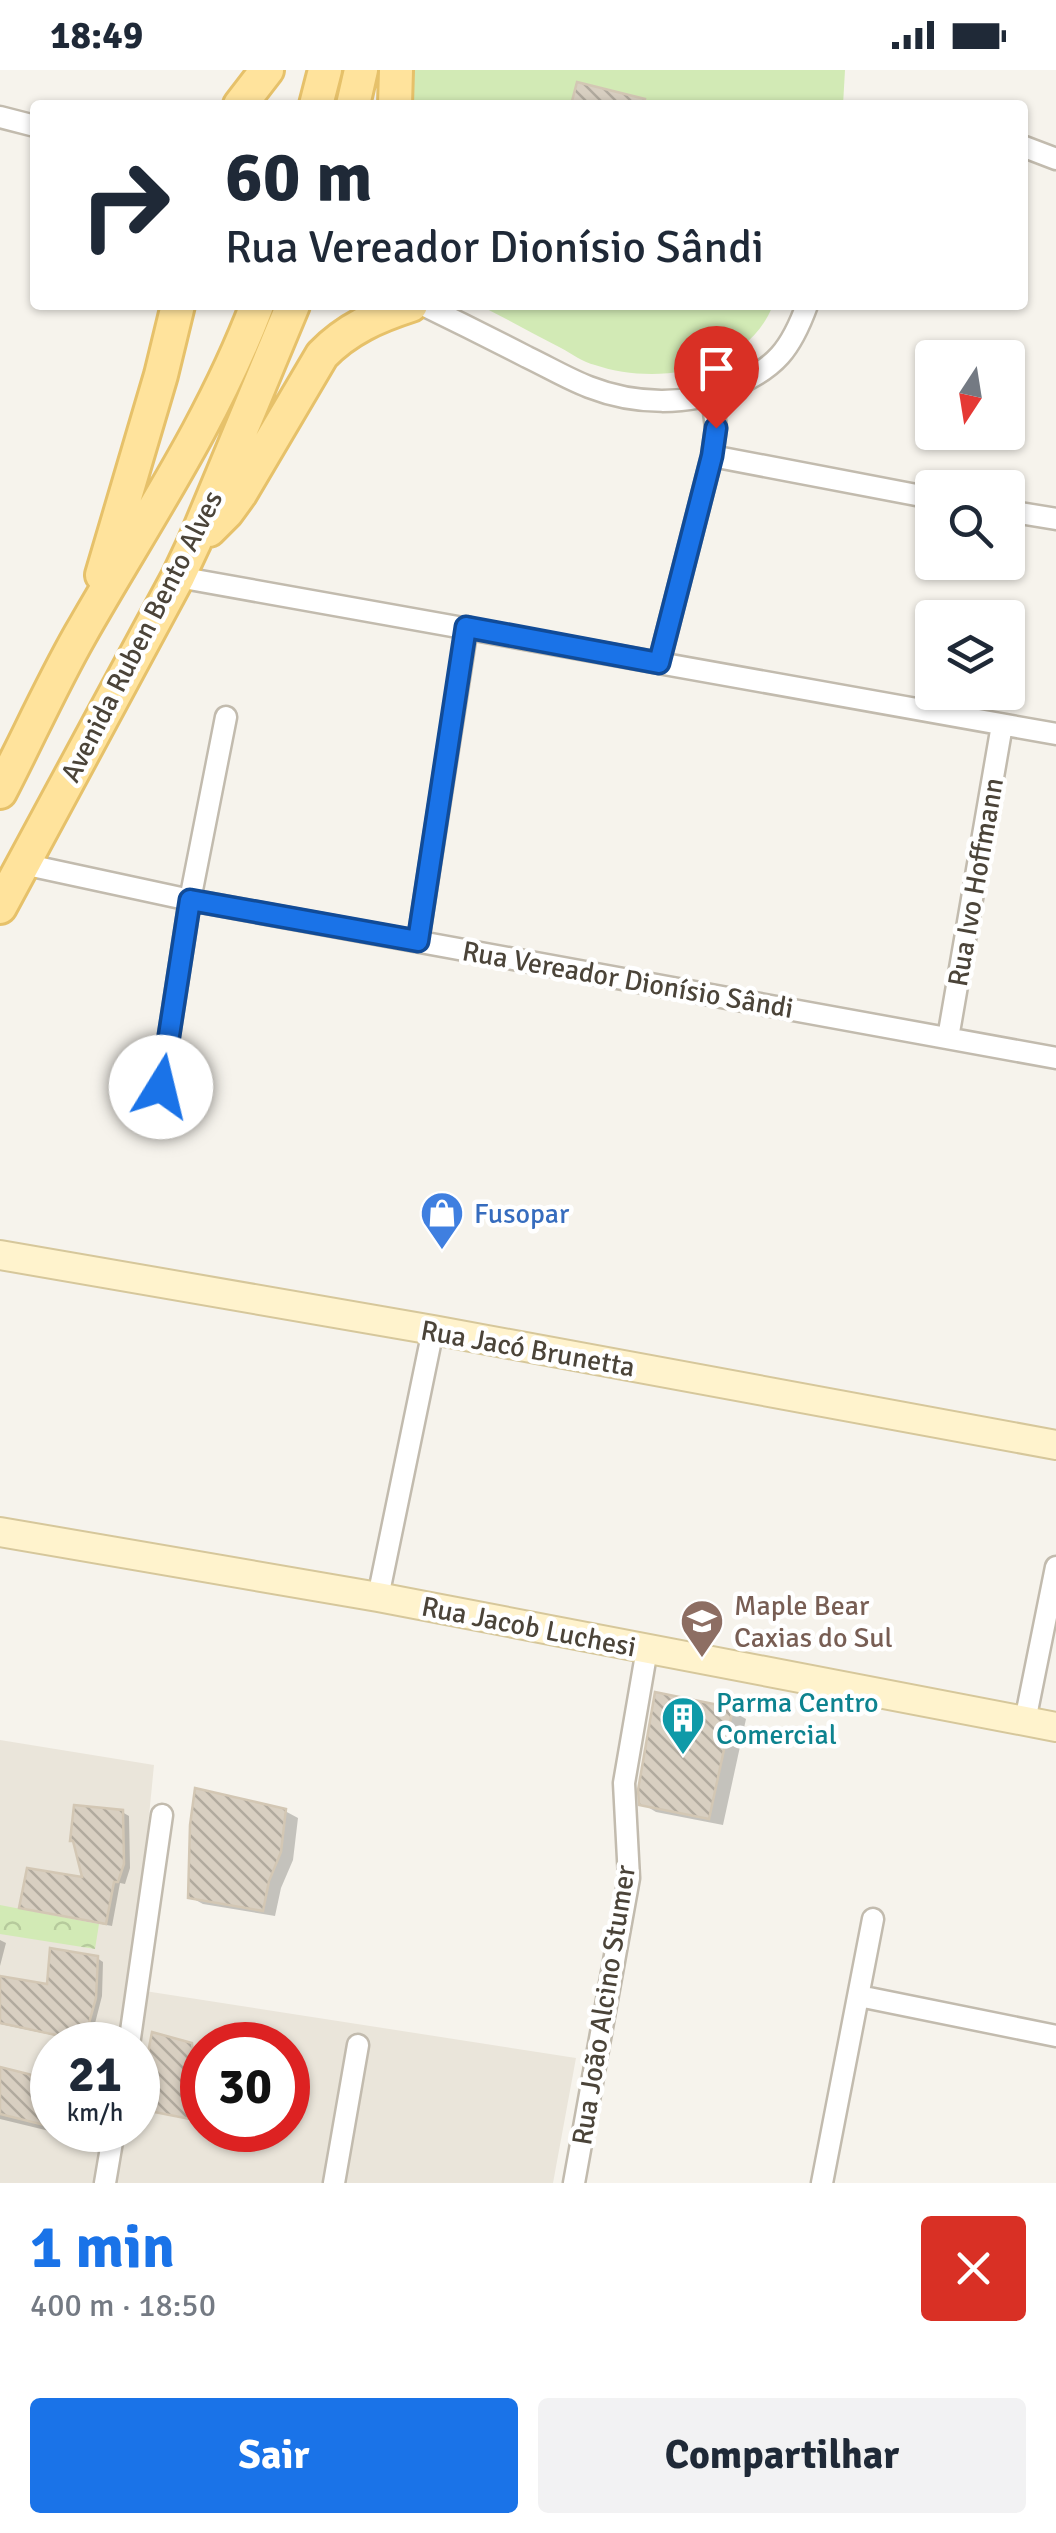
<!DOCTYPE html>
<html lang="pt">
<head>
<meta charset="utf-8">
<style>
  :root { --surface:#fff; --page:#f2f2f3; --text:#1f2937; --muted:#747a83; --accent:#1a73e8 }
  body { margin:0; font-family:Signika,sans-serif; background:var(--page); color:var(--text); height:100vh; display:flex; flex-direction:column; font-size:38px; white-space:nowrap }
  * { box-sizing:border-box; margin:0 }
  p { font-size:32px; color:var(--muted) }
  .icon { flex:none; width:55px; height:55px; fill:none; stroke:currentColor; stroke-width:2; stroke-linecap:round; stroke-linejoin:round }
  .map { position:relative; height:2113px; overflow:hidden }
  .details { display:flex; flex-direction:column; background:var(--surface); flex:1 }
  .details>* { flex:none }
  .banner { position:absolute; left:30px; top:30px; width:998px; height:210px; border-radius:10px; box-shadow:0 2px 8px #0004; background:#fff; color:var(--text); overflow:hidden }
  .needle { width:65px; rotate:192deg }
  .fabs { position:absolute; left:915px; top:270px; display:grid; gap:20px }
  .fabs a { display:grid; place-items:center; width:110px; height:110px; border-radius:10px; background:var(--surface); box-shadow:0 2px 8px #0004; font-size:50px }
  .speed { position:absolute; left:30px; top:1952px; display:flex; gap:20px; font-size:50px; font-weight:700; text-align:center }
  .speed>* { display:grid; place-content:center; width:130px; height:130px; border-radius:50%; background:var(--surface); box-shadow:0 2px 8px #0004; line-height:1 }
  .speed small { font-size:25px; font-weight:400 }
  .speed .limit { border:15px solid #d22; background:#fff; color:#111 }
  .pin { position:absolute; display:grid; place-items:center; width:85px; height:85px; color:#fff; margin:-102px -42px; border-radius:50% 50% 50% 0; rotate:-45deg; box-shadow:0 0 10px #0007 }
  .pin .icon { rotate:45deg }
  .me { position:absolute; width:110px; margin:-55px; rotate:9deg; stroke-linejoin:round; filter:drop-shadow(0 0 8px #0008) }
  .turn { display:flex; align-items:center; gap:35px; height:210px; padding:0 30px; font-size:45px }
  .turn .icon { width:130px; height:130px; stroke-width:2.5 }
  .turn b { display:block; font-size:70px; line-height:85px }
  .round { display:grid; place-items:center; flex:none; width:105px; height:105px; border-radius:10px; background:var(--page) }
  .headline { display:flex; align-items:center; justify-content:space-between; height:170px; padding:0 30px }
  h1 { font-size:60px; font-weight:700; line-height:75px; color:var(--accent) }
  .action { display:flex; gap:20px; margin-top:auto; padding:20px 30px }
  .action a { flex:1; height:115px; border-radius:10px; background:var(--accent); color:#fff; font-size:40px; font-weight:700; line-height:115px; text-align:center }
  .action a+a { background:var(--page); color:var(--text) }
  .status { display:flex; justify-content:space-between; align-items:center; height:70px; padding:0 50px; background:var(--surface); direction:ltr }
  .status svg { height:28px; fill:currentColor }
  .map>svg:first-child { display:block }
  .residential { fill:#eae5da; fill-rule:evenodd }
  .forest { fill:url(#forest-crowns) }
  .garden { fill:#d2eab5 }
  .shadow { fill:#0003 }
  .building { fill:url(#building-back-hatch); stroke:#d3c7b4; stroke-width:2.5 }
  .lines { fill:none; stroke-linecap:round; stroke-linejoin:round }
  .street-casing { stroke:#c2bbae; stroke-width:25 }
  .secondary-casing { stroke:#d6c79b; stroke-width:32 }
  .primary-casing { stroke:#e6c16a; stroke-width:38 }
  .street { stroke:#fff; stroke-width:20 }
  .secondary { stroke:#fff3cd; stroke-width:28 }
  .primary { stroke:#ffe39c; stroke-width:32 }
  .route-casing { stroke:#114b97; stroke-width:25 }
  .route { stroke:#1a73e8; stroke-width:18 }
  .labels { text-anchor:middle; stroke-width:9; stroke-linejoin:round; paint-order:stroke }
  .street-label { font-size:28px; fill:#4b4439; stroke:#fff }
  .shop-label { font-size:28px; fill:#366cbe; stroke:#fff; text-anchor:start }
  .education-label { font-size:28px; fill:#785e54; stroke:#fff; text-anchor:start }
  .culture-label { font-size:28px; fill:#0d838f; stroke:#fff; text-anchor:start }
</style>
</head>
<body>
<div class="status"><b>18:49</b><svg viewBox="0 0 49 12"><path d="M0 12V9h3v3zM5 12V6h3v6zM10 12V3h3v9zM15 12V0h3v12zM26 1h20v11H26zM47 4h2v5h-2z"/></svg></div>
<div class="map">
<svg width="1056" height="2113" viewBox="0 0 1056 2113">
  <defs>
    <pattern id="forest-crowns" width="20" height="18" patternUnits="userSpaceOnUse" patternTransform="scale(2.5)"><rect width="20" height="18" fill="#d2eab5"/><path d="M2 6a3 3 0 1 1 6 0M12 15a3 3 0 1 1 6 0" fill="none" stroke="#b6ca9c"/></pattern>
    <pattern id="building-back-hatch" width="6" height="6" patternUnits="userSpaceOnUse" patternTransform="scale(2.5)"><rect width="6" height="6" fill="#d8cfc1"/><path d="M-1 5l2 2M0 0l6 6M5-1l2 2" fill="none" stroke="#b1aa9e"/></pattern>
  </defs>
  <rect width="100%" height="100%" fill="#f6f3ec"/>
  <path class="residential" d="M 0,1670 L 154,1695 L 132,1919 L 576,1988 L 553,2113 L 0,2113 ZM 52,1975 L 138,1975 L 138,2060 L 52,2060 ZM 202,1975 L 288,1975 L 288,2060 L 202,2060 Z"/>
  <path class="forest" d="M 0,1835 L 99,1854 L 95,1879 L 0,1864 Z"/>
  <path class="garden" d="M 407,0 L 845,0 L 843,35 L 404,35 Z
    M 479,235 L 773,235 C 747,302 657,316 595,295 C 583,292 572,284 561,278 C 534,264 507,249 479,235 Z"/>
  <path class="shadow" d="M 732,1641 L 746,1649 L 723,1755 L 656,1742 L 641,1733 Z
    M 285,1741 L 298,1748 L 293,1790 L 281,1818 L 275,1846 L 203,1834 L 190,1827 Z
    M 122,1742 L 129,1746 L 130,1798 L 125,1814 L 120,1813 L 112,1856 L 28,1840 L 21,1837 L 85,1810 Z
    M 0,1870 L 6,1873 L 0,1896 Z
    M 97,1888 L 103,1892 L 102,1926 L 90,1973 L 0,1954 L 0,1911 L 49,1917 Z
    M 191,1976 L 197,1980 L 200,1998 L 202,1998 L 201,2052 L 153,2042 L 147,2038 Z
    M 0,2000 L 52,2013 L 52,2060 L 75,2060 L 74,2067 L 0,2049 Z"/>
  <path class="building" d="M 577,12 L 645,29 L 644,35 L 571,35 Z
    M 655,1622 L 733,1638 L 709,1749 L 639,1735 L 638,1720 Z
    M 195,1718 L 286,1739 L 281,1782 L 269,1811 L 263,1841 L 188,1828 L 190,1755 Z
    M 74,1735 L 123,1740 L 124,1794 L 118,1812 L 114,1812 L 106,1854 L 19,1838 L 27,1798 L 82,1807 L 73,1771 L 70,1771 Z
    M 50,1878 L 98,1886 L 96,1928 L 84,1971 L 0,1953 L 0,1906 L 47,1914 Z
    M 152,1962 L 192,1973 L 194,1994 L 202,1996 L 202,2033 L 196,2036 L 195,2050 L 144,2040 L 147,1999 L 145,1998 Z
    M 0,1997 L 52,2010 L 52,2057 L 0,2044 Z"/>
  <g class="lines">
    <g class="street-casing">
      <path id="street" d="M 0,47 L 35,56
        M 1022,76 L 1056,89
        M 423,235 C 458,252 492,269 527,287 C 548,297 568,309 589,317 C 635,335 688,336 732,317 C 776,298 791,279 807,235
        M 712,386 L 932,428
        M 1008,441 L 1056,449
        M 178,507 L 1056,664
        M 659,593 L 712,386 L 716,358 L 712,326
        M 23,794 L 190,830 L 1056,988
        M 418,871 L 467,557
        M 948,968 L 1002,655
        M 161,1017 L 190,830 L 226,647
        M 378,1527 L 433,1260
        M 1025,1651 L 1056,1497
        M 859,1926 L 1056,1966
        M 129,1975 L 162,1745
        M 105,2113 L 114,2060
        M 334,2113 L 358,1975
        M 574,2113 L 629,1808 L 624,1713 L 647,1579
        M 822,2113 L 873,1849"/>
    </g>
    <g class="secondary-casing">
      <path id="secondary" d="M 0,1185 L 433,1260 L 1056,1375
        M 0,1462 L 378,1527 L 1056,1657"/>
    </g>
    <g class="primary-casing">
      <path id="primary" d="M 240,35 L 267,0
        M 316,35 L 325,0
        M 353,35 L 361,0
        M 395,35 L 396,0
        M 209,460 L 227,442 L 240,424 L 322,285 C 347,259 377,246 411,235
        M 102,505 L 161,305 L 178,235
        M 0,722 C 27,670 51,616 80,565 C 143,454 211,356 257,235
        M 0,837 L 178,507 L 194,473 L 293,235"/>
    </g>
    <use href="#street" class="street"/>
    <use href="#secondary" class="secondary"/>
    <use href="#primary" class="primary"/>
  </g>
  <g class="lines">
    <g class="route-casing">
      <path id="route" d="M 161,1017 L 190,830 L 418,871 L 466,557 L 659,593 L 712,386 L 716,358"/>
    </g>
    <use href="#route" class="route"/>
  </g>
  <defs>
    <g id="shop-pin" transform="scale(2.25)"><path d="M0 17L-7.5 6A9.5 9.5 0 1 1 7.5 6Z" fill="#3f7fe0" stroke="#fff"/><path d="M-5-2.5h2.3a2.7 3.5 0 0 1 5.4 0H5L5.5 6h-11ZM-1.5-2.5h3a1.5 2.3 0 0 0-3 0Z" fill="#fff"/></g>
    <g id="school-pin" transform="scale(2.25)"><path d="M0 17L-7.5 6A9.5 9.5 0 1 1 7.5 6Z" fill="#8d6e63" stroke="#fff"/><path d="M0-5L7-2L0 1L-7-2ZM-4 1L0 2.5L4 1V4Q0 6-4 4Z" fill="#fff"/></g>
    <g id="building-pin" transform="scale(2.25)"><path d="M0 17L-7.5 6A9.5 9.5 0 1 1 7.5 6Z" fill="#0f9aa8" stroke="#fff"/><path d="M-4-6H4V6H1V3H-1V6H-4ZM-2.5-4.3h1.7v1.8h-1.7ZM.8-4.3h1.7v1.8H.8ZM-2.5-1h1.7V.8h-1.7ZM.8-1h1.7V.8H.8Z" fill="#fff"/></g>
  </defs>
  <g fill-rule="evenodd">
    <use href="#shop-pin" x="442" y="1143"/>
    <use href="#school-pin" x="702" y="1551"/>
    <use href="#building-pin" x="683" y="1648"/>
  </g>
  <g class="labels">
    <g class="street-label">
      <text transform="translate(141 566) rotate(-63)" y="10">Avenida Ruben Bento Alves</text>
      <text transform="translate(975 812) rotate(-80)" y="10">Rua Ivo Hoffmann</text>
      <text transform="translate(628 909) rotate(10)" y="10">Rua Vereador Dionísio Sândi</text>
      <text transform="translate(528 1278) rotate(10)" y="10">Rua Jacó Brunetta</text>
      <text transform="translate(529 1556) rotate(11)" y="10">Rua Jacob Luchesi</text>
      <text transform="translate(603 1935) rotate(-81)" y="10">Rua João Alcino Stumer</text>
    </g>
    <g class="shop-label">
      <text x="474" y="1153">Fusopar</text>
    </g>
    <g class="education-label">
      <text x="734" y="1545">Maple Bear<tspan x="734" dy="32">Caxias do Sul</tspan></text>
    </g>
    <g class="culture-label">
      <text x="716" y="1642">Parma Centro<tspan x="716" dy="32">Comercial</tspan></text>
    </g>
  </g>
</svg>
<div class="fabs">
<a><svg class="needle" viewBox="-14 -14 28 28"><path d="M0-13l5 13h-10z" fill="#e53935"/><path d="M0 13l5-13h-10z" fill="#747a83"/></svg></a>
<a><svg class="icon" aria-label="search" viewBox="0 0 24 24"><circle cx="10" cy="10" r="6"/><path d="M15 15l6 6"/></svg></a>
<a><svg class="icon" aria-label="layers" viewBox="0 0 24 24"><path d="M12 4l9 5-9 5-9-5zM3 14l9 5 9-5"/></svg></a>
</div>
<div class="speed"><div>21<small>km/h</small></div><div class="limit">30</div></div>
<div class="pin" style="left:716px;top:358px;background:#d93025"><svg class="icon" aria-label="arrive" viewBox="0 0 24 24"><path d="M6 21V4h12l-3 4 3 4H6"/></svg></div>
<svg class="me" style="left:161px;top:1017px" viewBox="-20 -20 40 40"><circle r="19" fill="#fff"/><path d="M0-13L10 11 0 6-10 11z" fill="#1a73e8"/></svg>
<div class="banner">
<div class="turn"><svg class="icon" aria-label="right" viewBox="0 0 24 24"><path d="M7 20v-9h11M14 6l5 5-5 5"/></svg><div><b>60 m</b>Rua Vereador Dionísio Sândi</div></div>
</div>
</div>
<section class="details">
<div class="headline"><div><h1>1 min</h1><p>400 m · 18:50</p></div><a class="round" style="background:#d93025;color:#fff"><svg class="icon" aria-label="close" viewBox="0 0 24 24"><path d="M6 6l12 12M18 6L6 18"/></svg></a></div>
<div class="action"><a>Sair</a><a>Compartilhar</a></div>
</section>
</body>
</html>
